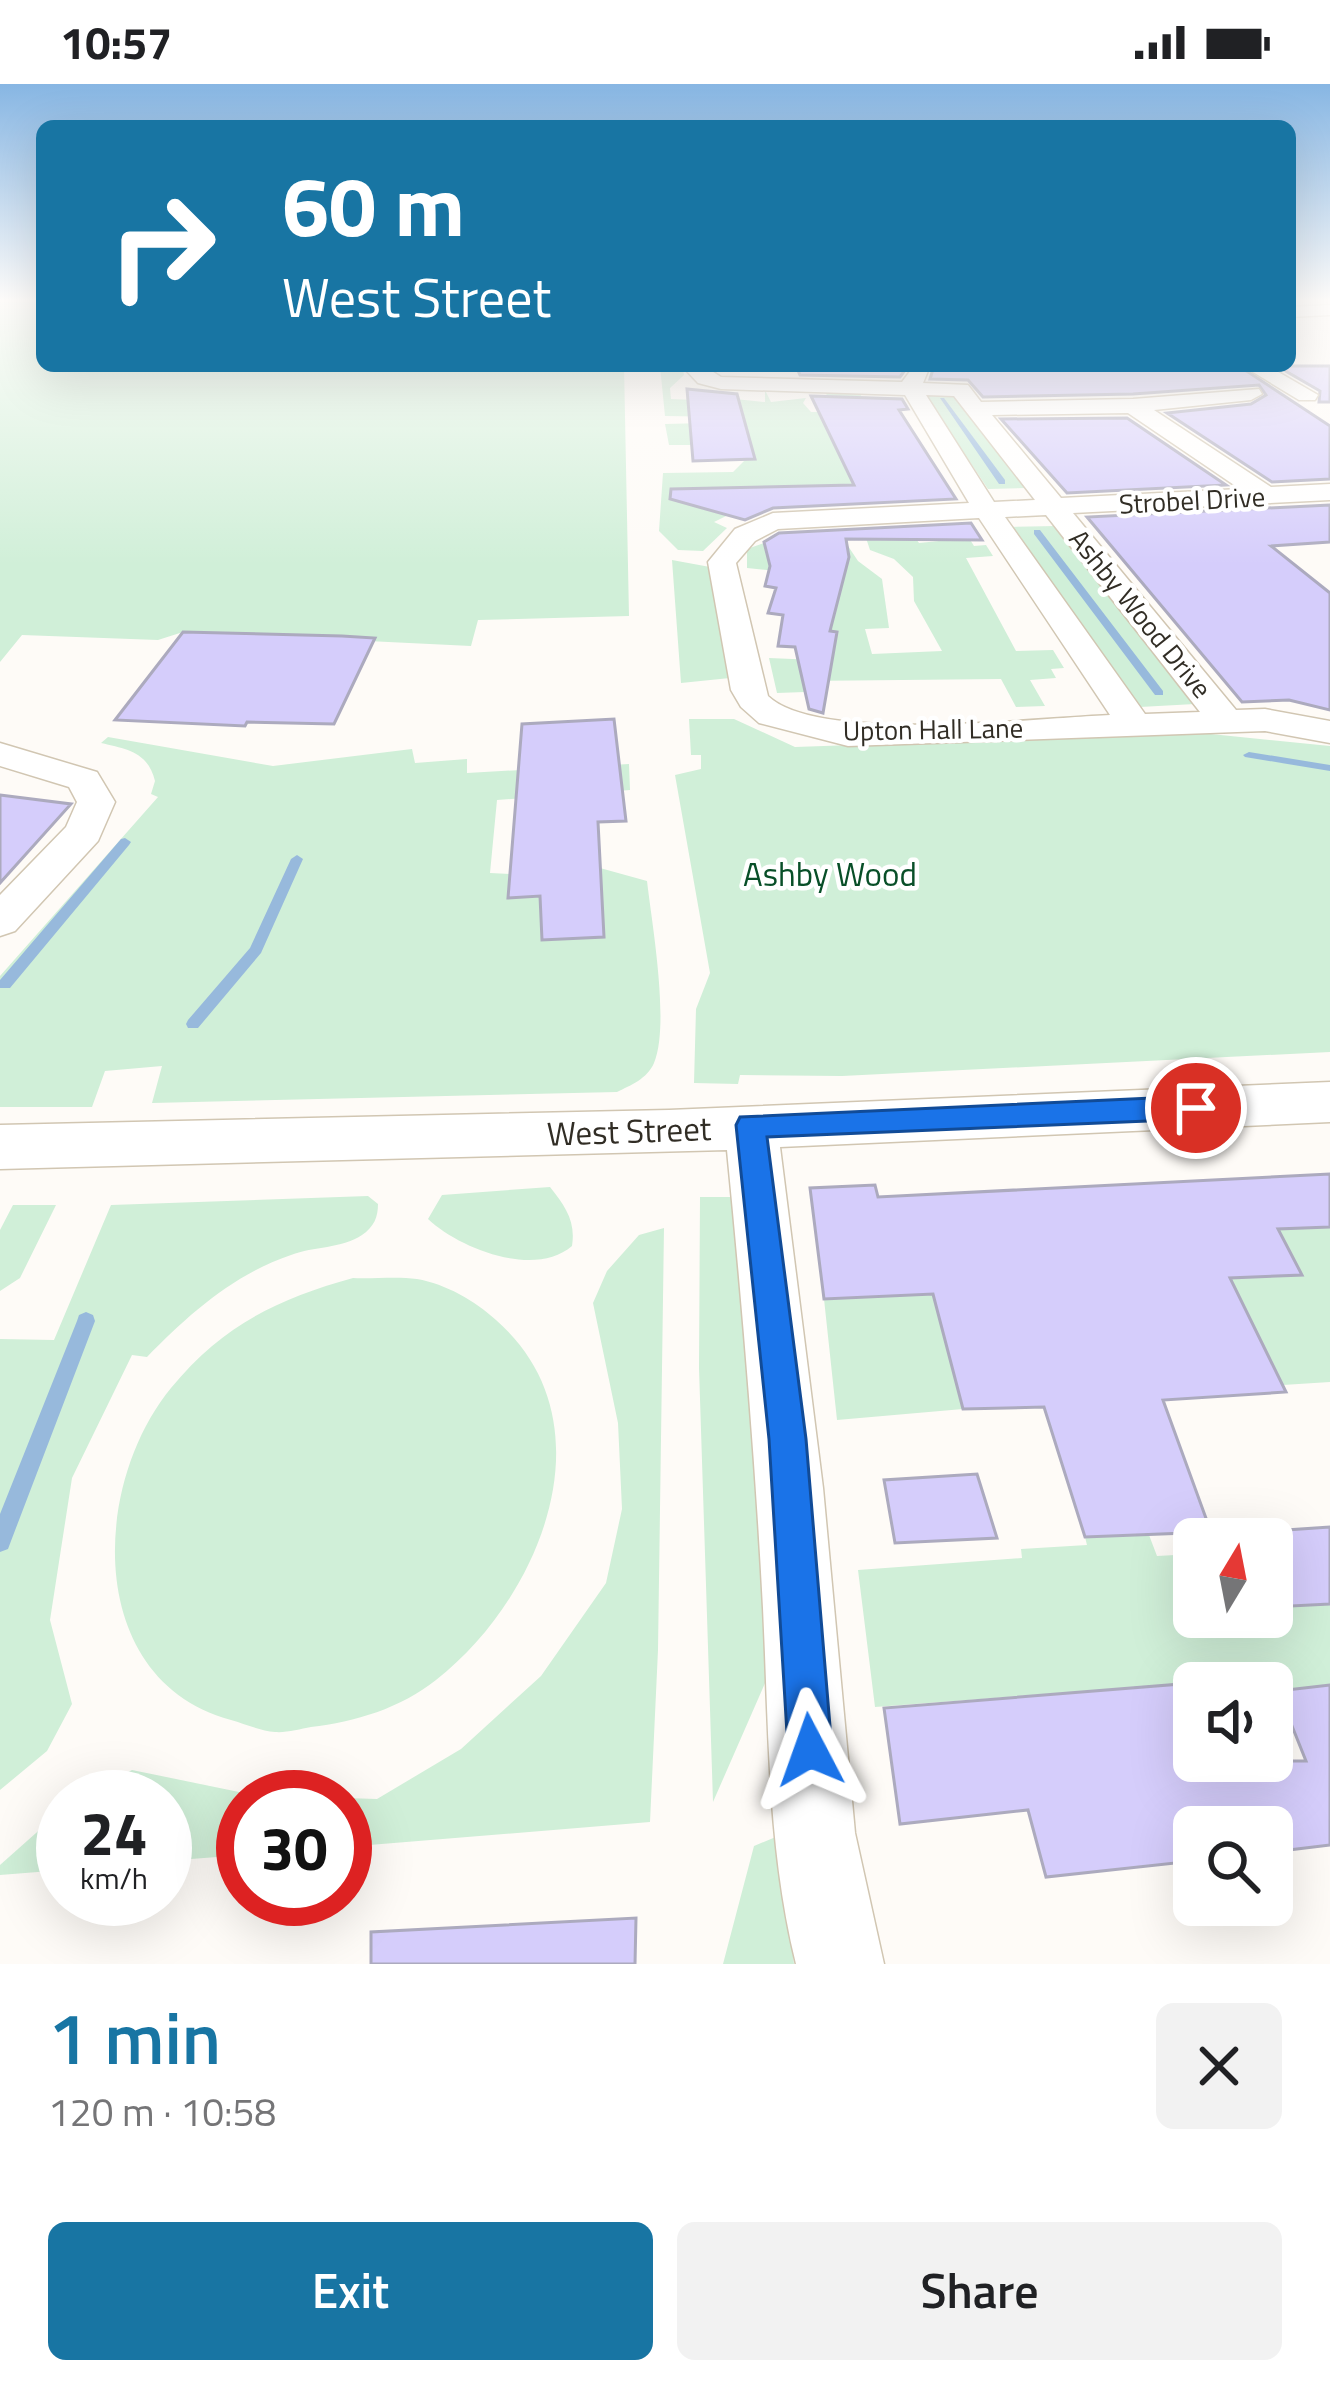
<!DOCTYPE html>
<html lang="en">
<head>
<meta charset="utf-8">
<style>
  :root { --surface:#fff; --page:#f2f2f2; --text:#202124; --muted:#757577; --accent:#1875a3 }
  body { margin:0; font-family:"Titillium Web",sans-serif; background:var(--page); color:var(--text); height:100vh; display:flex; flex-direction:column; font-size:45px; white-space:nowrap }
  * { box-sizing:border-box; margin:0 }
  p { font-size:39px; color:var(--muted) }
  .icon { flex:none; width:66px; height:66px; fill:none; stroke:currentColor; stroke-width:2; stroke-linecap:round; stroke-linejoin:round }
  .map { position:relative; height:1880px; overflow:hidden }
  .panel { display:flex; flex-direction:column; background:var(--surface); flex:1 }
  .panel>* { flex:none }
  .hud { position:absolute; left:36px; top:36px; width:1260px; height:252px; border-radius:18px; box-shadow:0 12px 48px #0002; background:#1875a3; color:#fff; overflow:hidden }
  .needle { width:78px; rotate:10deg }
  .tools { position:absolute; left:1173px; top:1434px; display:grid; gap:24px }
  .tools a { display:grid; place-items:center; width:120px; height:120px; border-radius:18px; background:var(--surface); box-shadow:0 12px 48px #0002; font-size:60px }
  .speed { position:absolute; left:36px; top:1686px; display:flex; gap:24px; font-size:60px; font-weight:700; text-align:center }
  .speed>* { display:grid; place-content:center; width:156px; height:156px; border-radius:50%; background:var(--surface); box-shadow:0 12px 48px #0002; line-height:1 }
  .speed small { font-size:30px; font-weight:400 }
  .speed .limit { border:18px solid #d22; background:#fff; color:#111 }
  .pin { position:absolute; display:grid; place-items:center; width:102px; height:102px; color:#fff; margin:-51px; border:6px solid #fff; border-radius:50%; box-shadow:0 3px 12px #0007 }
  .me { position:absolute; width:132px; margin:-66px; rotate:356deg; stroke-linejoin:round; filter:drop-shadow(0 0 9px #0008) }
  .turn { display:flex; align-items:center; gap:42px; height:252px; padding:0 48px; font-size:54px }
  .turn .icon { width:156px; height:156px; stroke-width:2.5 }
  .turn b { display:block; font-size:84px; line-height:102px }
  .round { display:grid; place-items:center; flex:none; width:126px; height:126px; border-radius:18px; background:var(--page) }
  .head { display:flex; align-items:center; justify-content:space-between; height:204px; padding:0 48px }
  h1 { font-size:72px; font-weight:600; line-height:90px; color:var(--accent) }
  .action { display:flex; gap:24px; margin-top:auto; padding:24px 48px }
  .action a { flex:1; height:138px; border-radius:18px; background:var(--accent); color:#fff; font-size:48px; font-weight:600; line-height:138px; text-align:center }
  .action a+a { background:var(--page); color:var(--text) }
  .status { display:flex; justify-content:space-between; align-items:center; height:84px; padding:0 60px; background:var(--surface); direction:ltr }
  .status svg { height:33px; fill:currentColor }
  .map>svg:first-child { display:block }
  .green { fill:#d0efd8 }
  .lines { fill:none; stroke-linecap:round; stroke-linejoin:round }
  .stream { fill:#97b9dc; fill-rule:evenodd }
  .building { fill:#d5cdfb; stroke:#acaabe; stroke-width:3 }
  .street-casing { stroke:#d1c6b2; stroke-width:3 }
  .street { fill:#fff; fill-rule:evenodd }
  .route { fill:#1a73e8; stroke:#114b97; stroke-width:3 }
  .labels { text-anchor:middle; stroke-width:9; stroke-linejoin:round; paint-order:stroke }
  .far-street-label { font-size:27px; fill:#312d25; stroke:#fff }
  .park-label { font-size:33px; fill:#084f28; stroke:#fff }
  .street-label { font-size:33px; fill:#312d25; stroke:#fff }
</style>
</head>
<body>
<div class="status"><b>10:57</b><svg viewBox="0 0 49 12"><path d="M0 12V9h3v3zM5 12V6h3v6zM10 12V3h3v9zM15 12V0h3v12zM26 1h20v11H26zM47 4h2v5h-2z"/></svg></div>
<div class="map">
<svg width="1330" height="1880" viewBox="0 0 1330 1880">
  <rect width="100%" height="100%" fill="#fefbf7"/>
  <path class="green" d="M 0,218 L 42,218 L 42,282 L 624,282 L 629,532 L 478,536 L 471,562 L 183,548 L 158,556 L 22,551 L 0,578 Z
    M 660,282 L 682,282 L 684,291 L 670,304 L 671,315 L 722,317 L 718,307 L 725,314 L 765,318 L 765,306 L 771,318 L 806,314 L 803,319 L 811,328 L 842,328 L 852,317 L 827,312 L 825,306 L 862,306 L 861,312 L 893,316 L 859,400 L 787,402 L 714,438 L 727,444 L 703,467 L 678,466 L 659,447 L 663,389 L 733,388 L 748,373 L 702,361 L 669,361 L 665,340 L 706,339 L 726,333 L 665,332 Z
    M 924,309 L 953,311 L 1026,404 L 988,405 Z
    M 1056,442 L 1195,620 L 1140,623 L 1009,443 Z
    M 915,453 L 919,459 L 969,454 L 974,462 L 986,461 L 993,472 L 966,474 L 1016,567 L 1053,566 L 1064,584 L 1051,585 L 1056,594 L 1030,596 L 1045,622 L 1016,623 L 1001,595 L 803,597 L 805,608 L 777,609 L 769,574 L 816,576 L 831,547 L 837,520 L 818,517 L 824,492 L 747,484 L 747,465 L 764,459 L 767,469 L 846,459 L 858,477 L 882,495 L 889,544 L 865,545 L 872,570 L 942,567 L 914,517 L 913,493 L 894,475 L 870,466 L 866,454 Z
    M 672,476 L 710,483 L 730,594 L 681,599 Z
    M 689,635 L 734,635 L 795,663 L 1201,649 L 1330,662 L 1330,968 L 842,992 L 740,991 L 738,1000 L 694,999 L 696,925 L 710,889 L 675,691 L 701,685 L 701,671 L 691,671 Z
    M 108,653 L 273,682 L 412,665 L 415,679 L 467,675 L 467,689 L 629,680 L 630,706 L 497,716 L 490,789 L 511,790 L 509,814 L 540,812 L 543,856 L 604,853 L 600,784 L 647,797 C 652,840 670,941 654,979 C 647,995 631,1001 617,1008 L 152,1019 L 162,982 L 105,987 L 92,1023 L 0,1023 L 0,892 L 158,713 L 151,710 L 155,697 C 148,668 127,665 101,659 Z
    M 1294,1091 L 1323,1143 L 1330,1143 L 1330,1298 L 1283,1301 L 1258,1251 L 949,1270 L 963,1325 L 837,1336 L 824,1215 L 1301,1191 L 1251,1094 Z
    M 550,1103 C 565,1122 576,1137 572,1162 C 535,1194 460,1165 428,1135 L 442,1111 Z
    M 368,1112 L 378,1120 C 378,1133 374,1143 362,1151 C 341,1165 314,1162 291,1171 C 234,1190 188,1231 147,1273 L 132,1271 L 72,1394 L 50,1536 L 72,1620 L 47,1667 L 0,1706 L 0,1255 L 54,1256 L 111,1121 Z
    M 700,1113 L 740,1113 L 769,1590 L 713,1718 L 699,1284 Z
    M 13,1121 L 56,1121 L 20,1194 L 0,1207 L 0,1146 Z
    M 664,1144 L 658,1566 L 650,1738 L 345,1763 L 345,1714 L 377,1715 L 461,1665 L 541,1592 L 606,1499 L 622,1425 L 618,1339 L 593,1219 L 607,1187 L 639,1151 Z
    M 353,1194 C 373,1195 397,1192 417,1195 C 446,1200 475,1217 496,1236 C 613,1338 541,1514 436,1596 C 401,1624 355,1638 311,1643 C 300,1645 286,1649 275,1648 C 261,1647 245,1640 231,1636 C 86,1597 90,1403 171,1304 C 222,1242 277,1215 353,1194 Z
    M 1149,1451 L 1157,1472 L 1194,1470 L 1194,1533 L 1272,1533 L 1272,1523 L 1330,1520 L 1330,1601 L 1278,1607 L 1271,1593 L 875,1623 L 858,1486 L 1022,1474 L 1021,1465 L 1087,1461 L 1085,1453 Z
    M 132,1686 L 259,1712 L 300,1713 L 243,1713 L 243,1771 L 165,1777 L 165,1713 L 81,1713 Z
    M 63,1725 L 63,1786 L 0,1791 L 0,1781 Z
    M 778,1752 L 794,1880 L 723,1880 L 754,1762 Z"/>
  <g class="lines">
    <path class="stream" d="M 940,314 L 944,314 L 1005,396 L 1005,400 L 999,400 Z
      M 1034,446 L 1040,446 L 1163,607 L 1163,611 L 1155,611 L 1034,450 Z
      M 1249,668 L 1330,681 L 1330,687 L 1245,673 L 1243,671 Z
      M 125,754 L 131,758 L 129,761 L 10,904 L 0,904 L 0,896 L 121,755 Z
      M 297,771 L 303,775 L 261,869 L 198,944 L 188,944 L 186,940 L 188,936 L 250,864 L 291,775 Z
      M 86,1228 L 93,1231 L 95,1237 L 11,1457 L 8,1465 L 0,1468 L 0,1430 L 77,1237 L 79,1231 Z"/>
  </g>
  <path class="building" d="M 796,282 L 908,282 L 900,293 L 800,291 Z
    M 934,282 L 1239,282 L 1330,342 L 1330,395 L 1272,398 L 1167,329 L 1251,320 L 1266,311 L 1259,301 L 1133,310 L 983,313 L 968,296 L 930,295 Z
    M 1277,282 L 1330,282 L 1330,318 L 1319,318 L 1320,307 Z
    M 687,305 L 737,310 L 755,375 L 693,377 Z
    M 811,312 L 902,315 L 908,325 L 899,326 L 956,415 L 773,424 L 745,436 L 670,415 L 671,405 L 854,401 Z
    M 1127,334 L 1226,401 L 1067,409 L 1001,335 Z
    M 1330,421 L 1330,458 L 1271,462 L 1330,509 L 1330,626 L 1289,616 L 1242,618 L 1087,433 Z
    M 971,439 L 982,456 L 846,455 L 849,473 L 830,547 L 837,548 L 823,629 L 809,625 L 795,563 L 778,562 L 783,531 L 768,529 L 776,504 L 765,502 L 770,482 L 764,458 L 779,449 Z
    M 183,548 L 342,552 L 375,554 L 334,640 L 247,638 L 245,642 L 115,636 Z
    M 614,635 L 626,737 L 598,738 L 604,853 L 542,856 L 540,812 L 508,814 L 522,640 Z
    M 0,711 L 71,720 L 0,799 Z
    M 1330,1090 L 1330,1143 L 1278,1145 L 1302,1191 L 1230,1194 L 1286,1308 L 1163,1316 L 1211,1448 L 1085,1453 L 1044,1323 L 963,1325 L 933,1210 L 824,1215 L 810,1104 L 875,1101 L 878,1113 Z
    M 977,1390 L 997,1454 L 895,1459 L 884,1396 Z
    M 1330,1443 L 1330,1520 L 1272,1523 L 1272,1447 Z
    M 1194,1599 L 1194,1677 L 1306,1677 L 1278,1607 L 1330,1601 L 1330,1761 L 1272,1768 L 1272,1743 L 1194,1743 L 1194,1777 L 1046,1793 L 1028,1726 L 900,1740 L 884,1624 Z
    M 636,1834 L 635,1880 L 371,1880 L 371,1848 Z"/>
  <g class="lines">
    <g class="street-casing">
      <path id="street" d="M 1330,221 L 1330,231 L 1290,233 L 1290,223 Z
        M 682,282 L 704,282 L 721,293 L 902,298 L 914,282 L 930,282 L 923,299 L 968,301 L 981,318 L 1133,315 L 1259,305 L 1262,310 L 1251,316 L 1154,326 L 1271,403 L 1330,400 L 1330,416 L 1073,429 L 1236,626 L 1265,625 L 1330,637 L 1330,659 L 1265,647 L 848,662 L 759,639 L 741,623 L 731,606 L 708,478 L 735,445 L 773,429 L 969,419 L 905,311 L 721,305 L 698,299 ZM 926,311 L 954,312 L 1035,416 L 994,418 ZM 1128,329 L 1240,405 L 1061,414 L 992,331 ZM 1046,431 L 1200,628 L 1145,630 L 1005,433 ZM 979,434 L 1110,631 C 1037,634 818,660 768,612 L 736,479 L 755,457 L 778,445 Z
        M 1243,282 L 1268,282 L 1318,311 L 1315,316 L 1299,316 Z
        M 0,659 L 97,688 L 115,718 L 98,757 L 15,847 L 0,852 L 0,811 L 66,743 L 77,718 L 69,703 L 0,682 Z
        M 1330,998 L 1330,1038 L 780,1063 L 823,1404 L 855,1749 L 884,1880 L 796,1880 C 767,1763 769,1644 763,1524 C 755,1371 742,1218 727,1066 L 0,1085 L 0,1041 L 669,1026 Z"/>
    </g>
    <use href="#street" class="street"/>
  </g>
  <linearGradient id="sky" x2="0" y2="1"><stop stop-color="#87b6e3"/><stop offset="0.45" stop-color="#fffdfb"/><stop offset="1" stop-color="#fffdfb" stop-opacity="0"/></linearGradient>
  <rect width="1330" height="481" fill="url(#sky)"/>
  <path class="route" d="M 1196,1012 L 1207,1015 L 1211,1024 L 1207,1032 L 1196,1035 L 767,1053 L 806,1355 L 832,1666 L 826,1682 L 810,1689 L 794,1682 L 788,1666 L 769,1355 L 736,1041 L 740,1033 Z"/>
  <g class="labels">
    <g class="far-street-label">
      <text transform="translate(1192 417) rotate(-3)" y="9">Strobel Drive</text>
      <text transform="translate(1140 530) rotate(51)" y="9">Ashby Wood Drive</text>
      <text transform="translate(933 646) rotate(-1)" y="9">Upton Hall Lane</text>
    </g>
    <g class="park-label">
      <text x="830" y="802">Ashby Wood</text>
    </g>
    <g class="street-label">
      <text transform="translate(629 1047) rotate(-2)" y="12">West Street</text>
    </g>
  </g>
</svg>
<div class="tools">
<a><svg class="needle" viewBox="-14 -14 28 28"><path d="M0-13l5 13h-10z" fill="#e53935"/><path d="M0 13l5-13h-10z" fill="#757577"/></svg></a>
<a><svg class="icon" aria-label="sound" viewBox="0 0 24 24"><path d="M4 9h4l5-4v14l-5-4H4zM17 9q2 3 0 6"/></svg></a>
<a><svg class="icon" aria-label="search" viewBox="0 0 24 24"><circle cx="10" cy="10" r="6"/><path d="M15 15l6 6"/></svg></a>
</div>
<div class="speed"><div>24<small>km/h</small></div><div class="limit">30</div></div>
<div class="pin" style="left:1196px;top:1024px;background:#d93025"><svg class="icon" aria-label="arrive" viewBox="0 0 24 24"><path d="M6 21V4h12l-3 4 3 4H6"/></svg></div>
<svg class="me" style="left:810px;top:1666px" viewBox="-20 -20 40 40"><path d="M0-17L14 15 0 8-14 15z" fill="#1a73e8" stroke="#fff" stroke-width="4"/></svg>
<div class="hud">
<div class="turn"><svg class="icon" aria-label="right" viewBox="0 0 24 24"><path d="M7 20v-9h11M14 6l5 5-5 5"/></svg><div><b>60 m</b>West Street</div></div>
</div>
</div>
<section class="panel">
<div class="head"><div><h1>1 min</h1><p>120 m · 10:58</p></div><a class="round"><svg class="icon" aria-label="close" viewBox="0 0 24 24"><path d="M6 6l12 12M18 6L6 18"/></svg></a></div>
<div class="action"><a>Exit</a><a>Share</a></div>
</section>
</body>
</html>
